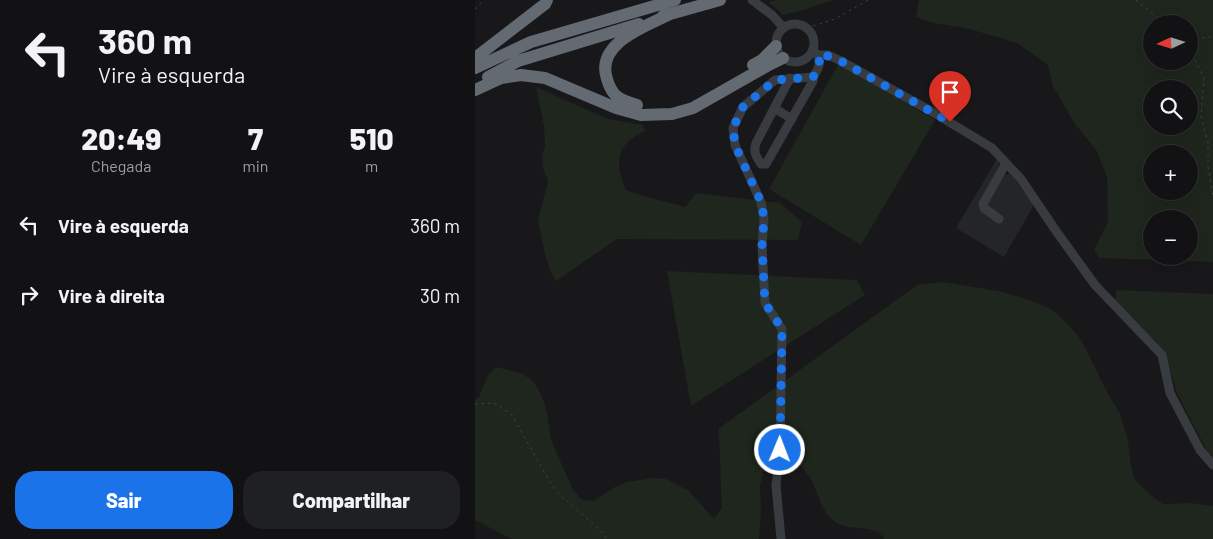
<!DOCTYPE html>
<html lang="pt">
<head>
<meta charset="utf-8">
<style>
  :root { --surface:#121214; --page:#1f2022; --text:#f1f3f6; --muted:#9c9ea0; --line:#313234; --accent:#1a73e8 }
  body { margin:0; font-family:Barlow,sans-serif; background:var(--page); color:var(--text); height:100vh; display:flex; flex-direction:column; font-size:19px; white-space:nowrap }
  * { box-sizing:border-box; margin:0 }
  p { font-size:16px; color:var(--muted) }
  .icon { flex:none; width:28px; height:28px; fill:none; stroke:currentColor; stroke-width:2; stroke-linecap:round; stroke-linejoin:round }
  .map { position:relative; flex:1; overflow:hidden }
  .sheet { display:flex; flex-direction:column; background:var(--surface); width:475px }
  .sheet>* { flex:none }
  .banner { background:#121214; color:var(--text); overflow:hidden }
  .needle { width:32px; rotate:266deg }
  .fabs { position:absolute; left:668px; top:15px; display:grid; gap:10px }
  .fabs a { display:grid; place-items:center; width:55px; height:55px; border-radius:50%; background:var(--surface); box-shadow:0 5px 20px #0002,0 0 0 1px var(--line); font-size:25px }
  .pin { position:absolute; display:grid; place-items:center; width:42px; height:42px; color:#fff; margin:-51px -21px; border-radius:50% 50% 50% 0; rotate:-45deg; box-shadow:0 0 5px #0007 }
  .pin .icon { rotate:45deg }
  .me { position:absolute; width:55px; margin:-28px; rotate:1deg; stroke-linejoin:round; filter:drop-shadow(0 0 4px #0008) }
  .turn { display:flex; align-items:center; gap:18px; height:105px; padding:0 15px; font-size:22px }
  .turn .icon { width:65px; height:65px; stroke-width:2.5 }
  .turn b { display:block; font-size:35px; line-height:42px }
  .eta { display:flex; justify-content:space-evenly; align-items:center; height:85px; text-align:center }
  .eta b { font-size:30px; font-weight:800; line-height:35px }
  .primary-button { display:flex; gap:10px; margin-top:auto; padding:10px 15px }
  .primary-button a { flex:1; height:58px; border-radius:20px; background:var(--accent); color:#fff; font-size:20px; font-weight:800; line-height:58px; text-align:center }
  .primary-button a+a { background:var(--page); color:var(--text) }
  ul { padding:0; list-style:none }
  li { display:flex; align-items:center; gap:15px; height:70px; padding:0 15px }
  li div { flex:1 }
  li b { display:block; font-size:19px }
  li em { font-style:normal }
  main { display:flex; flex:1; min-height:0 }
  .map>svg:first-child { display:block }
  .built { fill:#242527 }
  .green { fill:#1e261d; fill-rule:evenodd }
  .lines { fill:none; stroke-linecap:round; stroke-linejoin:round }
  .path { stroke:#3e4347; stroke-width:1; stroke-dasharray:2.5 4; stroke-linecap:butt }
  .minor { stroke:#383b40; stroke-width:9 }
  .highway { stroke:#646a71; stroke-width:12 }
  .route { stroke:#1a73e8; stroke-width:9; stroke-dasharray:0 16.2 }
</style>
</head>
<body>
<main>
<section class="sheet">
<div class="banner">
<div class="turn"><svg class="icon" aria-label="left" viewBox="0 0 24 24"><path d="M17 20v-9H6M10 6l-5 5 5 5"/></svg><div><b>360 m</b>Vire à esquerda</div></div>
</div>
<div class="eta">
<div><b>20:49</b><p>Chegada</p></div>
<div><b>7</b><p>min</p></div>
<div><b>510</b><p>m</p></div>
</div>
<ul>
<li><svg class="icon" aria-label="left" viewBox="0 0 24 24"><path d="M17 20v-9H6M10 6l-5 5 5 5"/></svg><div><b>Vire à esquerda</b></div><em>360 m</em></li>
<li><svg class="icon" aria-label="right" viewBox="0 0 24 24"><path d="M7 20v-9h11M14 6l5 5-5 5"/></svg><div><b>Vire à direita</b></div><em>30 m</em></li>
</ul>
<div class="primary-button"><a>Sair</a><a>Compartilhar</a></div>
</section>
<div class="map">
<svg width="738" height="539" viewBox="0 0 738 539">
  <rect width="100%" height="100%" fill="#18181a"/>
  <path class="built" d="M 522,159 L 525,161 L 522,171 L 532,175 L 535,173 L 559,205 L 529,257 L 481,228 Z"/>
  <path class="green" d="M 301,0 L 358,0 L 328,10 L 308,15 L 294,2 Z
    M 444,0 L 738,0 L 738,262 L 624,258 L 619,250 L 633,222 L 632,178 L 622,151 L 600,124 L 578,86 L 573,65 L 542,43 L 491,28 L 458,23 L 441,17 ZM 676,24 L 714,24 L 714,61 L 676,61 ZM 676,89 L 714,89 L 714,126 L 676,126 ZM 676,154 L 714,154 L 714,191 L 676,191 ZM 676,219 L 714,219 L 714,256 L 676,256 Z
    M 364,63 L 460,120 L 386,245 L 294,189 Z
    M 61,87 L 133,119 L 168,125 L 170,131 C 141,144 139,163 151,190 L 168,196 L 210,207 L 221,193 L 305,203 L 327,222 L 323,240 L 142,239 L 81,281 L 76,272 L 70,254 L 63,220 L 73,181 L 68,168 L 67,156 L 70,146 L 69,126 Z
    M 192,271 L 382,280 L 390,295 L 216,406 Z
    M 468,282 L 523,291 L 549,298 L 574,308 L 586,317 L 604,337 L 611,349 L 630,388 L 645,414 L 653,440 L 656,467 L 660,480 L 678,497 L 688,504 L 716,503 L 738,506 L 738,539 L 409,539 C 401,523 374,532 360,522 C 345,511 344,493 335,478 C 331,472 326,466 321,460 L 309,458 L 295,460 L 288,472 L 285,486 L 286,512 L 284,539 L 37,539 L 0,520 L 0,400 L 4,397 L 13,375 L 22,367 L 48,374 L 59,382 L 67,396 L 72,412 L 76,440 L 98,490 L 107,500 L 119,501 L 140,487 L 152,482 L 178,478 L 191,479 L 214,491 L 239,519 L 247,508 C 245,482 246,455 243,429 L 442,285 Z
    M 641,290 L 738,294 L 738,459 L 733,453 L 702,393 L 689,350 L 641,302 Z"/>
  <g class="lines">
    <path class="path" d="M 661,0 L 690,24
      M 0,9 L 9,0
      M 332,28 L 360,19 L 393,0
      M 714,39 L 735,37 L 738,34
      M 714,48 L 729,78 L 726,118 L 733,142 L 733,167 L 738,196
      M 0,404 L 19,403 L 37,415 L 75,482 L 85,495 L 126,531 L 132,539"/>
    <path class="minor" d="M 277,0 L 297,15 L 309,28
      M301 43a19 19 0 1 1 38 0a19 19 0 1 1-38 0Z
      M 343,55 L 353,55 L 364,60 L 461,114 L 517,148 L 546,179 L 581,231 L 620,285 L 687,355 L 695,393 L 725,450 L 738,465
      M 315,78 L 281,143 C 278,152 281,156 286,164 L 291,164 L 338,81 L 338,77
      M 299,108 L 317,119
      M 524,219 L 509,208 L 508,204 L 531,163
      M 306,539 L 301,485 L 305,451 L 307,329 L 290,303 L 287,246 L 289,218 L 286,202 L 260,145 L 258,128 L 268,107 L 300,80 L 338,77 C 345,67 348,59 338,50"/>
    <path class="highway" d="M 188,16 L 245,0
      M 0,58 L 70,4 L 72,0
      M 278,65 L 287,60 L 301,46
      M 0,68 L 56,42 L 200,0
      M 13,77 L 43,61 L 164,24
      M 0,90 L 26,78 L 46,75 L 70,78 L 141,108 L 166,115 L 197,114 L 218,108 L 292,66 L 308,58
      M 162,105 C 145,100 137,97 132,79 C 120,43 170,27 195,14"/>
  </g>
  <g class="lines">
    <path class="route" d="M 305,450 L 307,329 L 290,303 L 287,246 L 289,218 L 286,202 L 260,145 L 258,128 L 268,107 L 300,80 L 338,77 C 343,69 346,64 343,55 L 353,56 L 364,60 L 475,122"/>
  </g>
</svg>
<div class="fabs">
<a><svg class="needle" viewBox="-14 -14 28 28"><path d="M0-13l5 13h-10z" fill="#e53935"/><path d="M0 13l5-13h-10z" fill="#9c9ea0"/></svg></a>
<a><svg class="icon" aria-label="search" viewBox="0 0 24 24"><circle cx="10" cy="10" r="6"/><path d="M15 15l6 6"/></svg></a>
<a>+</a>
<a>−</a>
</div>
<div class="pin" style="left:475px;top:122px;background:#d93025"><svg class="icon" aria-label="arrive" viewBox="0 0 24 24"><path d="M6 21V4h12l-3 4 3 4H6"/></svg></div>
<svg class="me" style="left:305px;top:450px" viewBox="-20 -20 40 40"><circle r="17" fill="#1a73e8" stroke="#fff" stroke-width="3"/><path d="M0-11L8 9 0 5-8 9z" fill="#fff"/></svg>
</div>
</main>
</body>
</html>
